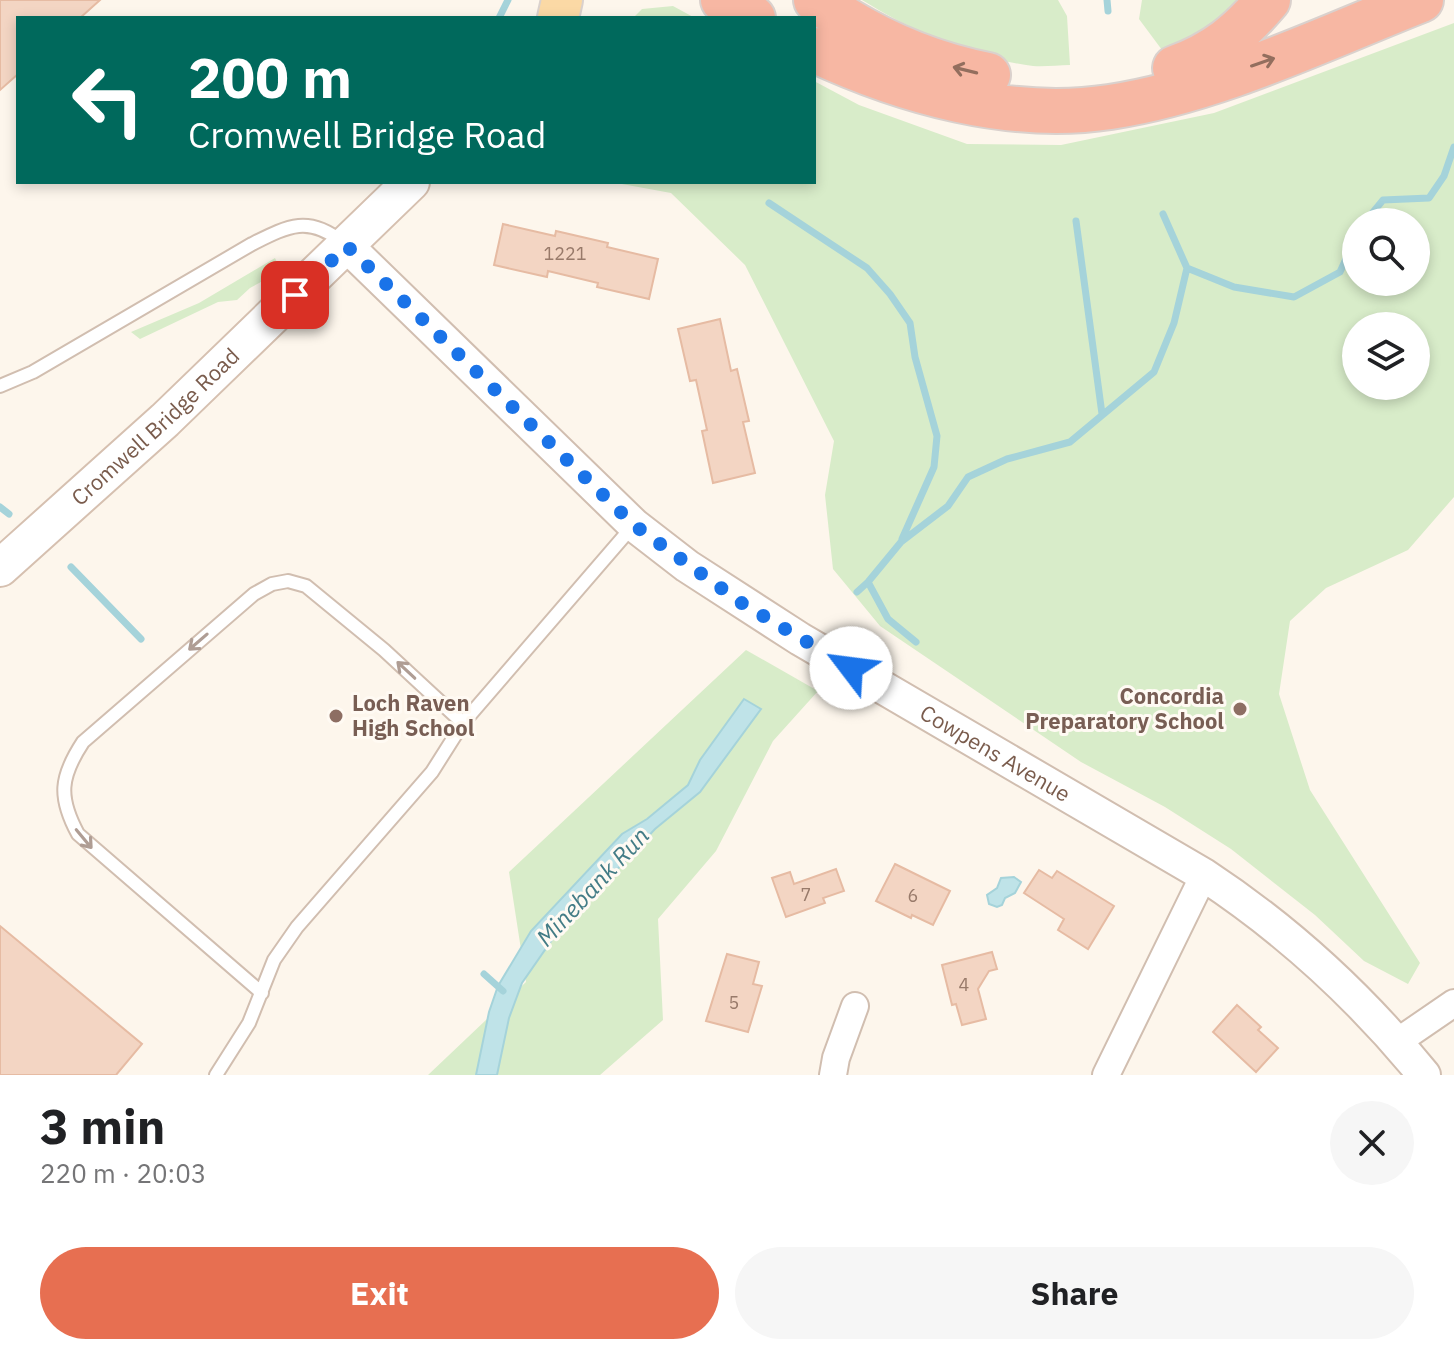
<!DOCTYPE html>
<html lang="en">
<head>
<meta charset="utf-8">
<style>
  :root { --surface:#fff; --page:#f6f6f6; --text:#202124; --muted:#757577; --accent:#e76f51 }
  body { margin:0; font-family:"IBM Plex Sans",sans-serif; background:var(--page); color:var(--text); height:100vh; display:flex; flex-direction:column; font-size:30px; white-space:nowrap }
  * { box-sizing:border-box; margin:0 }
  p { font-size:26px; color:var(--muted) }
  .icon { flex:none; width:44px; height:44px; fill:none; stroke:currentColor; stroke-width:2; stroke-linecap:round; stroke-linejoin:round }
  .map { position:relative; height:1075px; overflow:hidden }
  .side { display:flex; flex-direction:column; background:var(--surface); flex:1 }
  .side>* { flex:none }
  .banner { position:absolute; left:16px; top:16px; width:800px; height:168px; border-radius:0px; box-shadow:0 4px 12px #0003; background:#00695c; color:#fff; overflow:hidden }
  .fabs { position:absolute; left:1342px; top:208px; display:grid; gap:16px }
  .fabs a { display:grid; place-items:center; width:88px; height:88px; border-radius:50%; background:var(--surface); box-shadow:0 4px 12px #0003; font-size:40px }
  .pin { position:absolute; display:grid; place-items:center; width:68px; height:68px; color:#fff; margin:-34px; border-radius:16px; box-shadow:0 4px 12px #0006 }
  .me { position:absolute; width:88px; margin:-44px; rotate:300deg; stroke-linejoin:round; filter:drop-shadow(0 0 6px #0008) }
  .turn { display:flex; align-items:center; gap:28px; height:168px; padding:0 40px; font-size:36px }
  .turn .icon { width:104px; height:104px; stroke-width:2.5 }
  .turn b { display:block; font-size:56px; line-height:68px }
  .round { display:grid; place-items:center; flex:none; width:84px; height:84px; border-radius:42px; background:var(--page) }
  .summary { display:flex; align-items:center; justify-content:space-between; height:136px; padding:0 40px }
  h1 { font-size:48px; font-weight:700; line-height:60px }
  .cta { display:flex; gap:16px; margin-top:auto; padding:16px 40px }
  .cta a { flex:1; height:92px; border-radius:48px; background:var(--accent); color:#fff; font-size:32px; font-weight:700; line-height:92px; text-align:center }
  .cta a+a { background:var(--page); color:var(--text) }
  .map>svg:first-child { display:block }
  .green { fill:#d8ecc9; fill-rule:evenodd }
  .water { fill:#bfe3e8; stroke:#a5d3da; stroke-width:2 }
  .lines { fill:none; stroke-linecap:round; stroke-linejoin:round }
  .stream { stroke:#a5d3da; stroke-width:7 }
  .building { fill:#f3d5c3; stroke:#e6bba3; stroke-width:2 }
  .service-casing { stroke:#d1beb0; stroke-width:16 }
  .minor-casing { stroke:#d1beb0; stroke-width:30 }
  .tertiary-casing { stroke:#d1beb0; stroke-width:36 }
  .secondary-casing { stroke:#d6c0b0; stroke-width:40 }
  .primary-casing { stroke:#dad1cd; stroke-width:44 }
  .motorway-casing { stroke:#dad1cd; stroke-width:48 }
  .service { stroke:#fff; stroke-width:12 }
  .minor { stroke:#fff; stroke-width:26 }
  .tertiary { stroke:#fff; stroke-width:32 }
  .secondary { stroke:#fff; stroke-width:36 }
  .primary { stroke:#fbd9a5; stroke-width:40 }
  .motorway { stroke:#f7b7a3; stroke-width:44 }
  .oneway { stroke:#936e5e }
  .oneway2 { stroke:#af9d94 }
  .route { stroke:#1a73e8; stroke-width:14; stroke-dasharray:0 25.2 }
  .education-dot { fill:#8d6e63; stroke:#fffaf3; stroke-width:3 }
  .labels { text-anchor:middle; stroke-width:6; stroke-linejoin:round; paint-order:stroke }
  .number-label { font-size:18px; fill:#987a6a }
  .street-label { font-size:22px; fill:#7a5c4d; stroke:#fffaf3 }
  .education-label { font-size:22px; font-weight:bold; fill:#785e54; stroke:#fffaf3; text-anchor:end }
  .water-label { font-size:24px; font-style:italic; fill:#437c86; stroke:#fffaf3 }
</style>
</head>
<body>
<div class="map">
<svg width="1454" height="1075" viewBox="0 0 1454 1075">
  <rect width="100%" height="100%" fill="#fdf6ec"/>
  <path class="green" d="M 862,0 L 1058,0 L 1067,16 L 1070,65 C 1058,65 1045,67 1033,66 C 976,59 910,30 862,0 Z
    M 1142,0 L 1249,0 L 1200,40 L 1165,54 L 1139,19 Z
    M 673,6 L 695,18 L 633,18 L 642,9 Z
    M 1454,23 L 1454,497 L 1408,550 L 1326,588 L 1290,621 L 1279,694 L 1310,790 L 1420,963 L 1408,984 L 1364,961 L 1315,915 L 1231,849 L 1165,807 L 1081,762 L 880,626 L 833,569 L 825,495 L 834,441 L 745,265 L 671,193 L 611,182 L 814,182 L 814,81 L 859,105 L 967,144 L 1061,145 L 1214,113 ZM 1356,222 L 1416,222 L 1416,282 L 1356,282 ZM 1356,326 L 1416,326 L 1416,386 L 1356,386 Z
    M 275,258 L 281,271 L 250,288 L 237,300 L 218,302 L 140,339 L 131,332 L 199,303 Z
    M 746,650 L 818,691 L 773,741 L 716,851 L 658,919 L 663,1020 L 600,1075 L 428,1075 L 526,982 L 509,872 Z"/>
  <path class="water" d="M 744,699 L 761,709 L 700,792 L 655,829 L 554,937 L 522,983 L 509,1018 L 497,1075 L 476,1075 L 489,1012 L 498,986 L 531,931 L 622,834 L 647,819 L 688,785 L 700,760 Z
    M 1014,877 L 1021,882 L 1015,893 L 1005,898 L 1002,905 L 997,907 L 989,904 L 987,895 L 997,888 L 1001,878 Z"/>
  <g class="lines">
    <path class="stream" d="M 1107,0 L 1108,11
      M 499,18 L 508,0
      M 769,203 L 867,268 L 890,294 L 910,323 L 915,357 L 937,436 L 934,467 L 902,539
      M 1163,214 L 1187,268
      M 1076,221 L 1102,414
      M 1365,222 L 1383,200 L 1429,198 L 1444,176 L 1454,147
      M 0,507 L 9,514
      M 71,567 L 141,639
      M 868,582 L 888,619 L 916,642
      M 857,592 L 868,582 L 901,542 L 948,506 L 968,477 L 1007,459 L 1070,442 L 1154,372 L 1174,323 L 1187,268 L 1234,287 L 1294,297 L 1340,272 L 1356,237
      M 484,974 L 503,991"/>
  </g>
  <path class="building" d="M 0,0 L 100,0 L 80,18 L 18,18 L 18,74 L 0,90 Z
    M 503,224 L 555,236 L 556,231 L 608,243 L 607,247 L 658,259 L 649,299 L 597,287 L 598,283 L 548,271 L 547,277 L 494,265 Z
    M 720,319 L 731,371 L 737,369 L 749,421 L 743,422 L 755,473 L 713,483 L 702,431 L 707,430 L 696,380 L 690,381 L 678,329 Z
    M 895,864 L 950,891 L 933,925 L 912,915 L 911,918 L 876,901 Z
    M 836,869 L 844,891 L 823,898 L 825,903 L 786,917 L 772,878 L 790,872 L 794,884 Z
    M 1039,870 L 1052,878 L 1057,871 L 1114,906 L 1088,949 L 1058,930 L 1064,919 L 1024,893 Z
    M 0,926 L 142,1044 L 116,1075 L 0,1075 Z
    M 992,952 L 997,969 L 989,971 L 978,989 L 986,1019 L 962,1025 L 956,1004 L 952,1005 L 942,965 Z
    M 727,954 L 759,962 L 753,984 L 762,986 L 748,1032 L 706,1021 Z
    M 1237,1005 L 1261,1027 L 1258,1030 L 1278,1048 L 1256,1072 L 1213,1032 Z"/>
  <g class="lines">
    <g class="service-casing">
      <path id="service" d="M 0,386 L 33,372 L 252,244 C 288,226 308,215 342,242
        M 262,993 L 78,834 C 58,797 60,777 83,742 L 254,594 L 272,584 L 288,581 L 306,586 L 384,650 L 463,723
        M 216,1075 L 249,1023 L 274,960 L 297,927 L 432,772 L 463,723 L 632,527"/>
    </g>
    <g class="minor-casing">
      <path id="minor" d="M 1397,1042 L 1454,1003
        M 833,1075 L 836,1058 L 855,1006
        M 1106,1075 L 1204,875"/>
    </g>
    <g class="tertiary-casing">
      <g id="tertiary">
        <path id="s1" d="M 347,246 L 634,525 L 687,566 L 800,639 L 1204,875 C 1286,929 1362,999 1424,1075"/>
      </g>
    </g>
    <g class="secondary-casing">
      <g id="secondary">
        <path id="s2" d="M 0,568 L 165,420 L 411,182"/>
      </g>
    </g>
    <g class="primary-casing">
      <path id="primary" d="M 558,18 L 562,0"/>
    </g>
    <g class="motorway-casing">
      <path id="motorway" d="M 723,0 L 753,18
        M 816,0 C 868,37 926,63 988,75
        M 814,50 C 904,92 1010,122 1110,107 C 1216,91 1322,39 1421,0
        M 1175,68 C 1216,53 1240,33 1268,0"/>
    </g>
    <use href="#service" class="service"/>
    <use href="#minor" class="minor"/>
    <use href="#tertiary" class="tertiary"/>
    <use href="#secondary" class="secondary"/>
    <use href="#primary" class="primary"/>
    <use href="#motorway" class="motorway"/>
  </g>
  <defs><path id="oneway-shaft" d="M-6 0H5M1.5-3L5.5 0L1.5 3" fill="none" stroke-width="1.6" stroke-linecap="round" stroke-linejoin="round" transform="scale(2)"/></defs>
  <g class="oneway">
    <use href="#oneway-shaft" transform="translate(1263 62) rotate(-19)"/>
    <use href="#oneway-shaft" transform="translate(965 70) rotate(-166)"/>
  </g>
  <g class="oneway2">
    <use href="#oneway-shaft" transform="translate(198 642) rotate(139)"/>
    <use href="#oneway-shaft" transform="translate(406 670) rotate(-137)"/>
    <use href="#oneway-shaft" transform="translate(84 839) rotate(50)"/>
  </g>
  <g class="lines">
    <path class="route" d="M 295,295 L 347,246 L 634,525 L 743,604 L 851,668"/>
  </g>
  <g class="education-dot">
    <circle cx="1240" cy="709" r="8"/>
    <circle cx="336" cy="716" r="8"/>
  </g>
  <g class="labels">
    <g class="number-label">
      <text x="565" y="260">1221</text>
      <text x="806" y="901">7</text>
      <text x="913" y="902">6</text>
      <text x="964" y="991">4</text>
      <text x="734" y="1009">5</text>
    </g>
    <g class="street-label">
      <text dy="8" stroke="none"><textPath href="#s2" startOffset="210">Cromwell Bridge Road</textPath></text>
      <text dy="8" stroke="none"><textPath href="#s1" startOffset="828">Cowpens Avenue</textPath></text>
    </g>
    <g class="education-label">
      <text x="1224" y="704">Concordia<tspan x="1224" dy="25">Preparatory School</tspan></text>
      <text x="352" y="711" text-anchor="start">Loch Raven<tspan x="352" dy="25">High School</tspan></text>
    </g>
    <g class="water-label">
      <text transform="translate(593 887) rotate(-47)" y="8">Minebank Run</text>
    </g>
  </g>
</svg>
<div class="fabs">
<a><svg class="icon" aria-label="search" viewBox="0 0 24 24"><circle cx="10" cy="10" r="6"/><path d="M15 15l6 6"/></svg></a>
<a><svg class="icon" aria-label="layers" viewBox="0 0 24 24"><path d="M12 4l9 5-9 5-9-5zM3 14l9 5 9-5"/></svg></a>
</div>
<div class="pin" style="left:295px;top:295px;background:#d93025"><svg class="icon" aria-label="arrive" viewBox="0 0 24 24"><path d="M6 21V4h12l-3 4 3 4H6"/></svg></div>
<svg class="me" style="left:851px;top:668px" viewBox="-20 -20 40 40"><circle r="19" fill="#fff"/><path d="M0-13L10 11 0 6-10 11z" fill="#1a73e8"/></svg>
<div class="banner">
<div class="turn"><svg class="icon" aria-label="left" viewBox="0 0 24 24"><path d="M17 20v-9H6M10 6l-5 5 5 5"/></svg><div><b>200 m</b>Cromwell Bridge Road</div></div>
</div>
</div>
<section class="side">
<div class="summary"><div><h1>3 min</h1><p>220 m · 20:03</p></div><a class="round"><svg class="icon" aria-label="close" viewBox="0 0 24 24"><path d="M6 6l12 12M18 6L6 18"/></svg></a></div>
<div class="cta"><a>Exit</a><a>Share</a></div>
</section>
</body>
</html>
